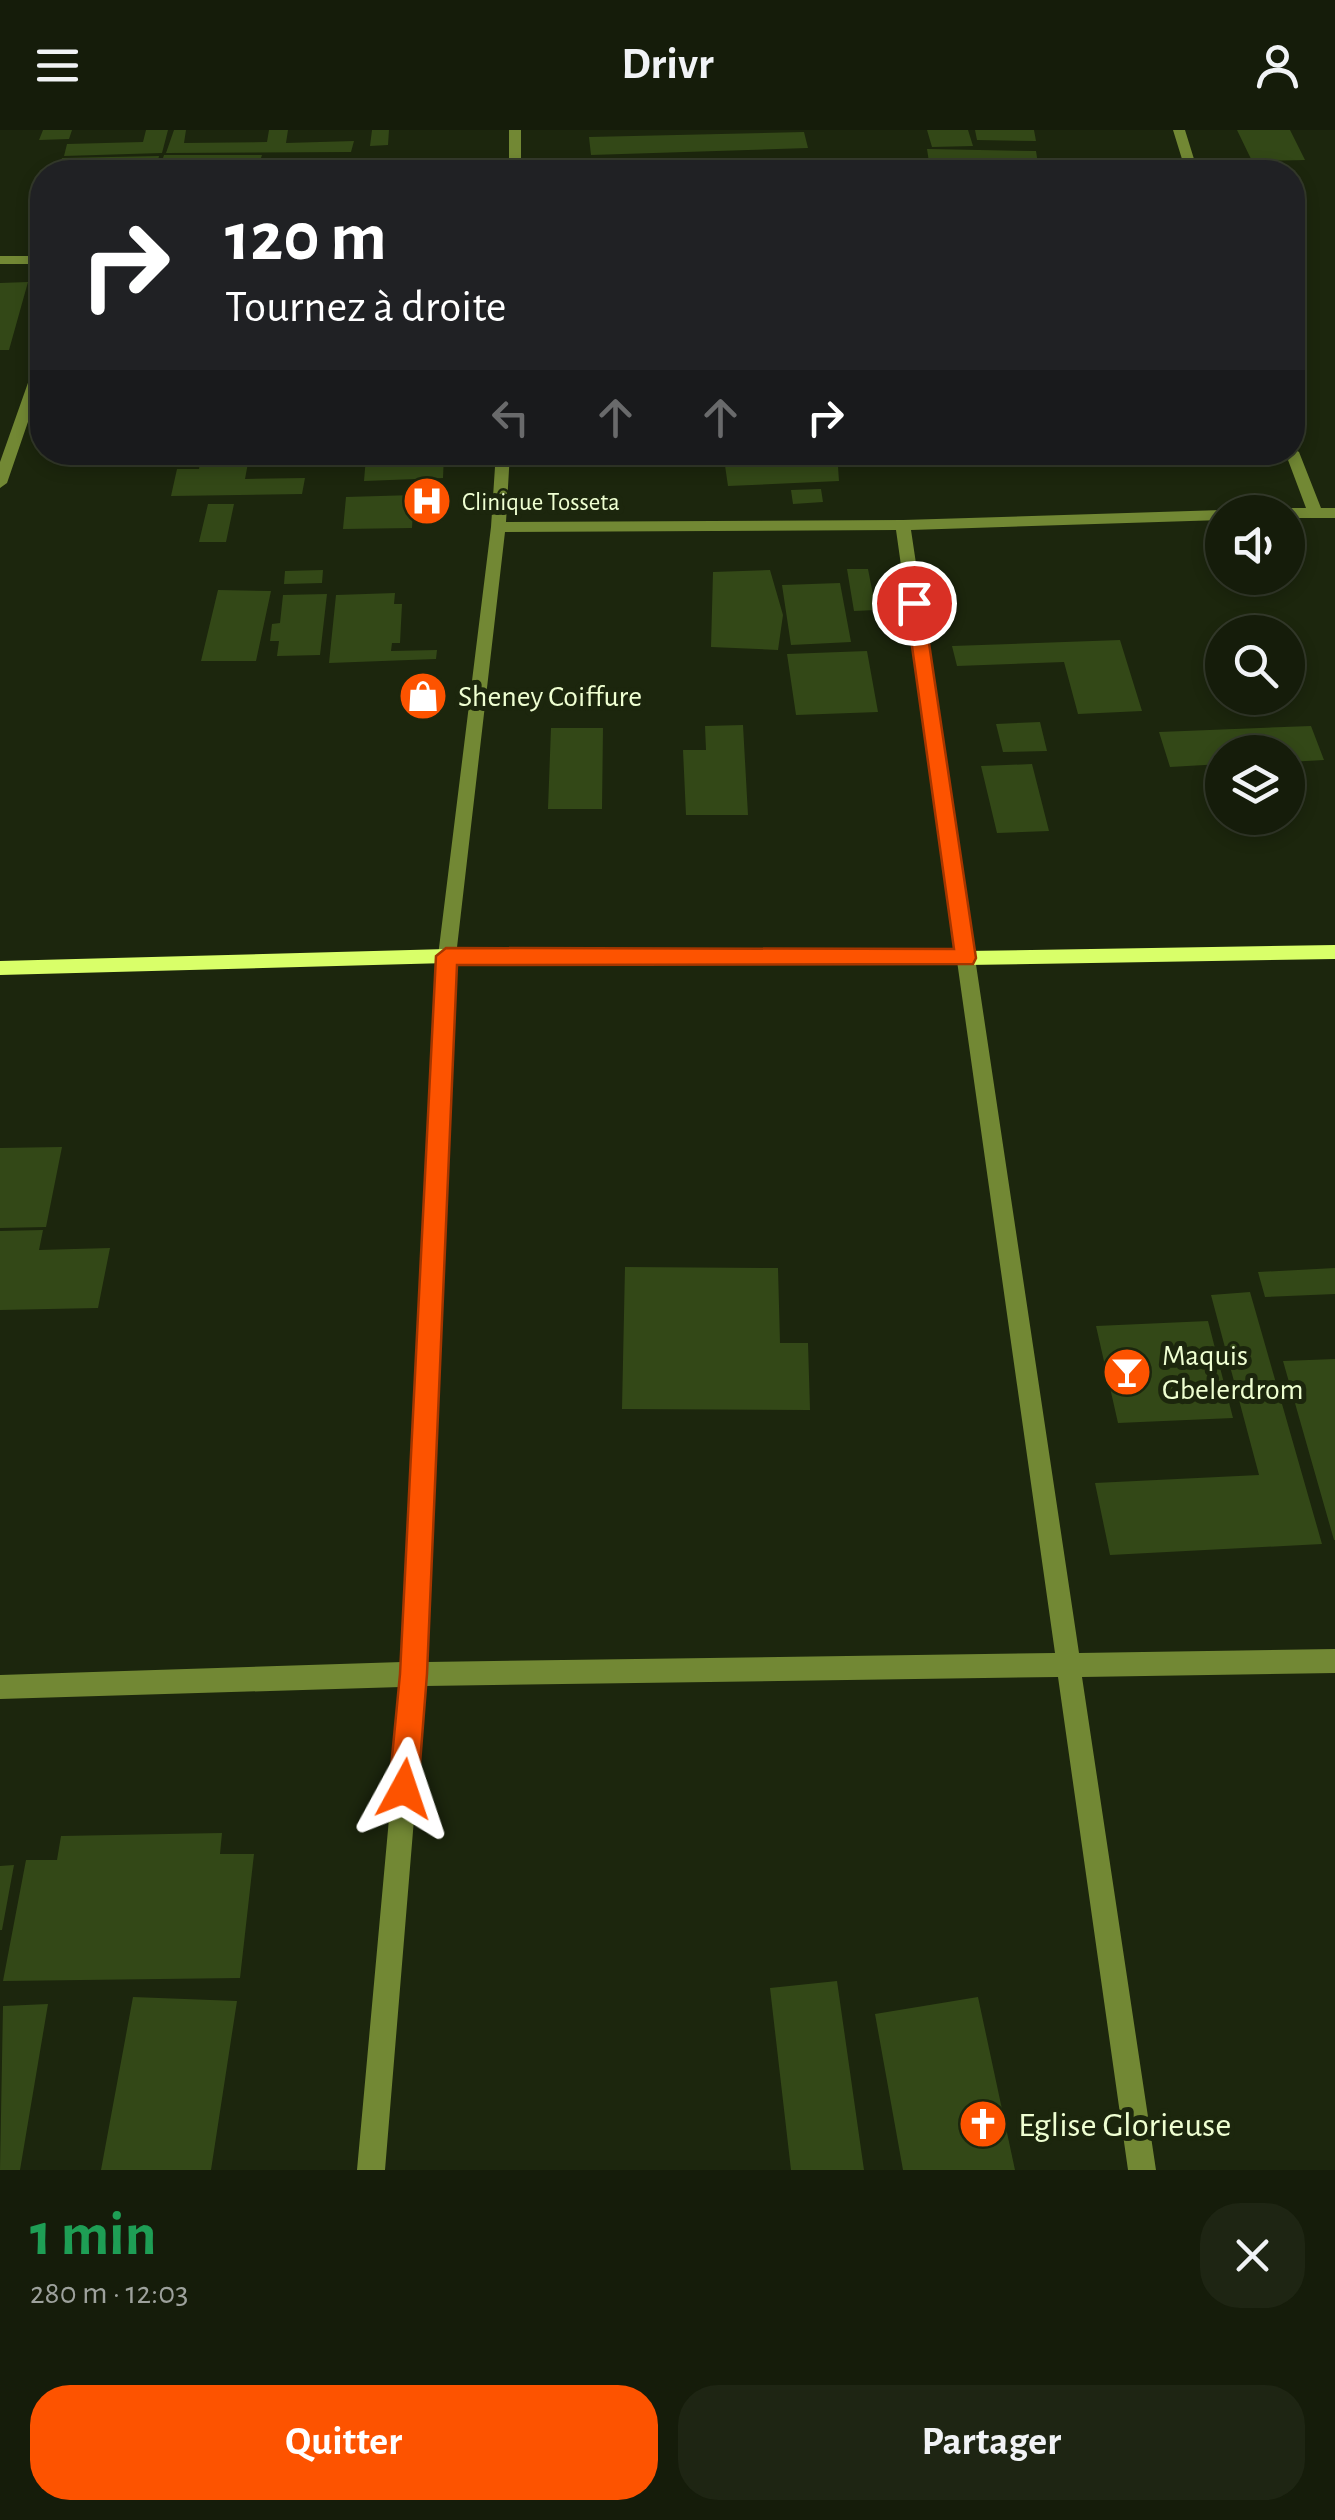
<!DOCTYPE html>
<html lang="fr">
<head>
<meta charset="utf-8">
<style>
  :root { --surface:#151c0a; --page:#1e2513; --text:#f1f3f6; --muted:#9da19c; --line:#343a2b; --accent:#fd5300 }
  body { margin:0; font-family:"Alegreya Sans",sans-serif; background:var(--page); color:var(--text); height:100vh; display:flex; flex-direction:column; font-size:38px; white-space:nowrap }
  * { box-sizing:border-box; margin:0 }
  p { font-size:32px; color:var(--muted) }
  .icon { flex:none; width:55px; height:55px; fill:none; stroke:currentColor; stroke-width:2; stroke-linecap:round; stroke-linejoin:round }
  .map { position:relative; height:2040px; overflow:hidden }
  .side { display:flex; flex-direction:column; background:var(--surface); flex:1 }
  .side>* { flex:none }
  .banner { position:absolute; left:30px; top:30px; width:1275px; height:305px; border-radius:40px; box-shadow:0 5px 15px #0003,0 0 0 2px var(--line); background:#202124; color:#fff; overflow:hidden }
  .buttons { position:absolute; left:1205px; top:365px; display:grid; gap:20px }
  .buttons a { display:grid; place-items:center; width:100px; height:100px; border-radius:50%; background:var(--surface); box-shadow:0 5px 15px #0003,0 0 0 2px var(--line); font-size:50px }
  .pin { position:absolute; display:grid; place-items:center; width:85px; height:85px; color:#fff; margin:-42px; border:5px solid #fff; border-radius:50%; box-shadow:0 2px 10px #0007 }
  .me { position:absolute; width:110px; margin:-55px; rotate:5deg; stroke-linejoin:round; filter:drop-shadow(0 0 8px #0008) }
  .turn { display:flex; align-items:center; gap:35px; height:210px; padding:0 30px; font-size:45px }
  .turn .icon { width:130px; height:130px; stroke-width:2.5 }
  .turn b { display:block; font-size:70px; line-height:85px }
  .lanes { display:flex; align-items:center; height:95px; padding:0 30px; background:#0003; justify-content:center; gap:50px; direction:ltr }
  .lanes .off { opacity:.35 }
  .round { display:grid; place-items:center; flex:none; width:105px; height:105px; border-radius:40px; background:var(--page) }
  .headline { display:flex; align-items:center; justify-content:space-between; height:170px; padding:0 30px }
  h1 { font-size:60px; font-weight:600; line-height:75px; color:#1e9e55 }
  .primary-button { display:flex; gap:20px; margin-top:auto; padding:20px 30px }
  .primary-button a { flex:1; height:115px; border-radius:40px; background:var(--accent); color:#fff; font-size:40px; font-weight:600; line-height:115px; text-align:center }
  .primary-button a+a { background:var(--page); color:var(--text) }
  header { display:flex; justify-content:space-between; align-items:center; height:130px; padding:0 30px; background:var(--surface); font-size:45px; font-weight:600 }
  .map>svg:first-child { display:block }
  .building { fill:#334817 }
  .lines { fill:none; stroke-linecap:round; stroke-linejoin:round }
  .street { fill:#728834; fill-rule:evenodd }
  .secondary { fill:#d9ff69; fill-rule:evenodd }
  .route { fill:#fd5300; stroke:#a43600; stroke-width:2.5 }
  .labels { text-anchor:middle; stroke-width:10; stroke-linejoin:round; paint-order:stroke }
  .far-poi-label { font-size:25px; fill:#efffd2; stroke:#1c260d; text-anchor:start }
  .poi-label { font-size:30px; fill:#efffd2; stroke:#1c260d; text-anchor:start }
  .near-poi-label { font-size:35px; fill:#efffd2; stroke:#1c260d; text-anchor:start }
</style>
</head>
<body>
<header><svg class="icon" aria-label="menu" viewBox="0 0 24 24"><path d="M4 6h16M4 12h16M4 18h16"/></svg>Drivr<svg class="icon" aria-label="person" viewBox="0 0 24 24"><circle cx="12" cy="8" r="4"/><path d="M4 21q1-7 8-7t8 7"/></svg></header>
<div class="map">
<svg width="1335" height="2040" viewBox="0 0 1335 2040">
  <rect width="100%" height="100%" fill="#1c260d"/>
  <path class="building" d="M 43,0 L 72,0 L 69,9 L 39,10 Z
    M 146,0 L 168,0 L 162,23 L 64,26 L 67,14 L 143,12 Z
    M 174,0 L 186,0 L 184,13 L 267,12 L 269,0 L 288,0 L 286,13 L 354,11 L 351,22 L 166,23 Z
    M 372,0 L 389,0 L 388,15 L 370,16 Z
    M 927,0 L 968,0 L 973,16 L 932,17 Z
    M 975,0 L 1034,0 L 1036,11 L 977,10 Z
    M 1237,0 L 1290,0 L 1305,30 L 1252,31 Z
    M 804,2 L 808,18 L 591,25 L 589,7 Z
    M 927,19 L 1036,21 L 1038,34 L 929,32 Z
    M 164,25 L 262,25 L 258,37 L 160,37 Z
    M 159,26 L 157,36 L 59,38 L 62,28 Z
    M 645,36 L 646,42 L 599,42 L 598,38 Z
    M 28,152 L 9,220 L 0,220 L 0,153 Z
    M 202,322 L 250,322 L 245,349 L 305,348 L 302,364 L 171,366 L 177,339 L 199,339 Z
    M 723,322 L 837,322 L 839,351 L 728,356 Z
    M 444,325 L 443,348 L 364,351 L 366,327 Z
    M 821,359 L 823,372 L 793,374 L 791,360 Z
    M 414,365 L 412,398 L 343,399 L 346,367 Z
    M 208,374 L 234,374 L 226,412 L 199,412 Z
    M 847,439 L 868,439 L 876,480 L 854,481 Z
    M 323,440 L 322,453 L 284,454 L 285,441 Z
    M 770,440 L 783,485 L 778,520 L 711,517 L 713,442 Z
    M 840,453 L 851,512 L 791,515 L 782,455 Z
    M 218,460 L 271,461 L 256,531 L 201,531 Z
    M 395,463 L 394,474 L 402,474 L 400,513 L 392,513 L 391,521 L 437,520 L 436,529 L 329,533 L 336,465 Z
    M 327,464 L 320,525 L 277,526 L 279,511 L 270,511 L 272,494 L 280,493 L 283,465 Z
    M 1120,510 L 1142,581 L 1078,584 L 1064,532 L 957,536 L 952,516 Z
    M 867,521 L 878,582 L 796,585 L 787,524 Z
    M 1040,592 L 1047,621 L 1003,622 L 996,594 Z
    M 743,595 L 748,685 L 686,685 L 683,620 L 706,620 L 705,596 Z
    M 1311,596 L 1324,630 L 1288,632 L 1288,622 L 1222,622 L 1222,634 L 1170,637 L 1159,602 Z
    M 551,598 L 603,598 L 602,679 L 548,679 Z
    M 1032,634 L 1049,701 L 997,703 L 981,636 Z
    M 62,1017 L 46,1097 L 0,1098 L 0,1018 Z
    M 43,1100 L 39,1120 L 110,1118 L 98,1178 L 0,1180 L 0,1101 Z
    M 625,1137 L 778,1138 L 780,1213 L 808,1213 L 810,1280 L 622,1279 Z
    M 1335,1138 L 1335,1164 L 1265,1167 L 1258,1142 Z
    M 1250,1162 L 1322,1414 L 1110,1425 L 1095,1353 L 1259,1345 L 1211,1165 Z
    M 1208,1191 L 1233,1288 L 1118,1293 L 1096,1196 Z
    M 1335,1229 L 1335,1410 L 1334,1410 L 1283,1231 Z
    M 222,1703 L 220,1724 L 254,1724 L 240,1848 L 3,1851 L 26,1730 L 57,1730 L 61,1706 Z
    M 14,1735 L 2,1800 L 0,1800 L 0,1736 Z
    M 837,1851 L 864,2040 L 791,2040 L 770,1858 Z
    M 133,1867 L 237,1871 L 211,2040 L 101,2040 Z
    M 978,1867 L 1015,2040 L 903,2040 L 875,1884 Z
    M 48,1874 L 20,2040 L 0,2040 L 3,1876 Z"/>
  <g class="lines">
    <path class="street" d="M 509,0 L 521,0 L 521,42 L 509,42 Z
      M 1173,0 L 1185,0 L 1198,42 L 1186,42 Z
      M 0,126 L 42,126 L 42,134 L 0,134 Z
      M 42,229 L 42,251 L 7,353 L 0,358 L 0,332 L 35,233 Z
      M 1292,318 L 1299,322 L 1321,378 L 1335,378 L 1335,388 L 1288,388 L 1288,382 L 1281,382 L 1288,378 L 1306,378 L 1285,322 L 1292,322 Z
      M 496,322 L 510,322 L 506,392 L 903,390 L 1222,380 L 1228,382 L 1222,382 L 1222,390 L 911,400 L 1079,1523 L 1335,1519 L 1335,1543 L 1082,1547 L 1156,2040 L 1128,2040 L 1058,1547 L 425,1556 L 385,2040 L 357,2040 L 401,1557 L 0,1569 L 0,1545 L 402,1532 L 438,826 L 491,397 ZM 896,400 L 1055,1523 L 427,1532 L 456,826 L 505,402 Z"/>
    <path class="secondary" d="M 1335,815 L 1335,829 L 966,835 L 447,833 L 0,845 L 0,831 L 447,819 L 966,821 Z"/>
  </g>
  <path class="route" d="M 914,467 L 923,473 L 976,828 L 973,834 L 457,835 L 427,1544 L 418,1659 L 414,1669 L 404,1673 L 394,1669 L 389,1659 L 400,1544 L 436,826 L 446,818 L 954,819 L 906,473 Z"/>
  <defs>
    <g id="hospital-disc" transform="scale(2.5)"><circle r="9.5" fill="#fd5300" stroke="#1c260d"/><path d="M-5-5h3v3.5h4V-5h3V5h-3V1.5h-4V5h-3Z" fill="#fff"/></g>
    <g id="shop-disc" transform="scale(2.5)"><circle r="9.5" fill="#fd5300" stroke="#1c260d"/><path d="M-5-2.5h2.3a2.7 3.5 0 0 1 5.4 0H5L5.5 6h-11ZM-1.5-2.5h3a1.5 2.3 0 0 0-3 0Z" fill="#fff"/></g>
    <g id="bar-disc" transform="scale(2.5)"><circle r="9.5" fill="#fd5300" stroke="#1c260d"/><path d="M-6-5H6L.8 .8V4.5H3.5V6h-7V4.5H-.8V.8Z" fill="#fff"/></g>
    <g id="church-disc" transform="scale(2.5)"><circle r="9.5" fill="#fd5300" stroke="#1c260d"/><path d="M-1.2-6h2.4v3.5h3.3v2.4h-3.3V6h-2.4V-.1h-3.3v-2.4h3.3Z" fill="#fff"/></g>
  </defs>
  <g fill-rule="evenodd">
    <use href="#hospital-disc" x="427" y="371"/>
    <use href="#shop-disc" x="423" y="566"/>
    <use href="#bar-disc" x="1127" y="1242"/>
    <use href="#church-disc" x="983" y="1994"/>
  </g>
  <g class="labels">
    <g class="far-poi-label">
      <text x="462" y="380">Clinique Tosseta</text>
    </g>
    <g class="poi-label">
      <text x="458" y="576">Sheney Coiffure</text>
      <text x="1162" y="1235">Maquis<tspan x="1162" dy="34">Gbelerdrom</tspan></text>
    </g>
    <g class="near-poi-label">
      <text x="1018" y="2006">Eglise Glorieuse</text>
    </g>
  </g>
</svg>
<div class="buttons">
<a><svg class="icon" aria-label="sound" viewBox="0 0 24 24"><path d="M4 9h4l5-4v14l-5-4H4zM17 9q2 3 0 6"/></svg></a>
<a><svg class="icon" aria-label="search" viewBox="0 0 24 24"><circle cx="10" cy="10" r="6"/><path d="M15 15l6 6"/></svg></a>
<a><svg class="icon" aria-label="layers" viewBox="0 0 24 24"><path d="M12 4l9 5-9 5-9-5zM3 14l9 5 9-5"/></svg></a>
</div>
<div class="pin" style="left:914px;top:473px;background:#d93025"><svg class="icon" aria-label="arrive" viewBox="0 0 24 24"><path d="M6 21V4h12l-3 4 3 4H6"/></svg></div>
<svg class="me" style="left:404px;top:1659px" viewBox="-20 -20 40 40"><path d="M0-17L14 15 0 8-14 15z" fill="#fd5300" stroke="#fff" stroke-width="4"/></svg>
<div class="banner">
<div class="turn"><svg class="icon" aria-label="right" viewBox="0 0 24 24"><path d="M7 20v-9h11M14 6l5 5-5 5"/></svg><div><b>120 m</b>Tournez à droite</div></div>
<div class="lanes"><svg class="icon off" aria-label="left" viewBox="0 0 24 24"><path d="M17 20v-9H6M10 6l-5 5 5 5"/></svg><svg class="icon off" aria-label="ahead" viewBox="0 0 24 24"><path d="M12 20V5M6 11l6-6 6 6"/></svg><svg class="icon off" aria-label="ahead" viewBox="0 0 24 24"><path d="M12 20V5M6 11l6-6 6 6"/></svg><svg class="icon" aria-label="right" viewBox="0 0 24 24"><path d="M7 20v-9h11M14 6l5 5-5 5"/></svg></div>
</div>
</div>
<section class="side">
<div class="headline"><div><h1>1 min</h1><p>280 m · 12:03</p></div><a class="round"><svg class="icon" aria-label="close" viewBox="0 0 24 24"><path d="M6 6l12 12M18 6L6 18"/></svg></a></div>
<div class="primary-button"><a>Quitter</a><a>Partager</a></div>
</section>
</body>
</html>
